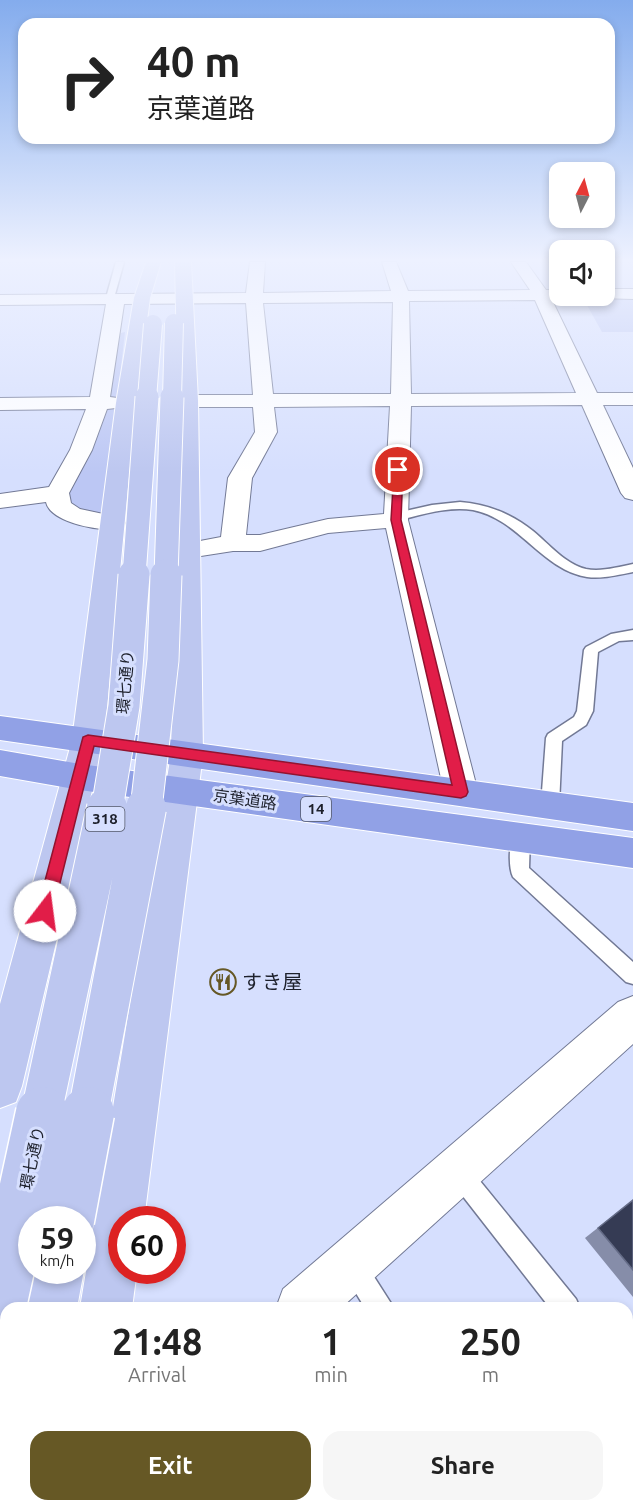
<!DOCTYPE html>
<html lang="en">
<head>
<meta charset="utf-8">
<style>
  :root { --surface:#fff; --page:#f6f6f6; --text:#222; --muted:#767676; --accent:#665825 }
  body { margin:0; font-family:Ubuntu,"Noto Sans JP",sans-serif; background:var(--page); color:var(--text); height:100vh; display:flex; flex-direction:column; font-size:22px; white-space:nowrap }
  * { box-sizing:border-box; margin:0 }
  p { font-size:20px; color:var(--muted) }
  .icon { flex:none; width:33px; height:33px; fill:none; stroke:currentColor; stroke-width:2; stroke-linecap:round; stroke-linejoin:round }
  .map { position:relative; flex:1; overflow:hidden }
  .side { position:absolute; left:0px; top:1302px; width:633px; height:210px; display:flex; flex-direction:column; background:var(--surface); border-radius:18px 18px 0 0; box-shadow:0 3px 9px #0003 }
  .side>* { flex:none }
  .guide { position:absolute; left:18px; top:18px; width:597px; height:126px; border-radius:18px; box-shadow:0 3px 9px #0003; background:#fff; color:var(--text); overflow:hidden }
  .needle { width:39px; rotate:6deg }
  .fabs { position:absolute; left:549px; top:162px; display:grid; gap:12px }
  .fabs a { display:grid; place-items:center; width:66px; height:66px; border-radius:12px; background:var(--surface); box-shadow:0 3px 9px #0003; font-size:30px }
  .speed { position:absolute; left:18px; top:1206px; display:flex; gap:12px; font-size:30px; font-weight:700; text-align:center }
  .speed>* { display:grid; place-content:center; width:78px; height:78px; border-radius:50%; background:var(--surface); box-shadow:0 3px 9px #0003; line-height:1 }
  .speed small { font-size:15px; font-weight:400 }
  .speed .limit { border:9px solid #d22; background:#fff; color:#111 }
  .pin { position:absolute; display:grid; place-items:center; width:51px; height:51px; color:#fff; margin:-26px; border:3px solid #fff; border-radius:50%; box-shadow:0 2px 6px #0007 }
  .me { position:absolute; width:66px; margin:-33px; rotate:15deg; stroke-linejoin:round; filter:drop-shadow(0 0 4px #0008) }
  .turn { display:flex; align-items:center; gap:21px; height:126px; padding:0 30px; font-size:27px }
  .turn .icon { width:78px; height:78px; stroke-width:2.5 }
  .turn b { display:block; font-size:42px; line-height:51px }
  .eta { display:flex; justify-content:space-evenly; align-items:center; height:102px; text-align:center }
  .eta b { font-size:36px; font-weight:700; line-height:42px }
  .action { display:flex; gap:12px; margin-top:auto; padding:12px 30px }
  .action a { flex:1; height:69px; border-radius:18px; background:var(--accent); color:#fff; font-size:24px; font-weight:700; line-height:69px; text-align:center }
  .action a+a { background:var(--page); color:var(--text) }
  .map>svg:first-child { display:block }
  .green { fill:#bcc7f4 }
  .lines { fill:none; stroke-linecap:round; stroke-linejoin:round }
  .lane-casing { stroke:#727995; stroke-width:3 }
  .street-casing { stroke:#727995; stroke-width:2 }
  .primary-casing { stroke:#fff; stroke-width:2 }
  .highway-casing { stroke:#fff; stroke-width:2 }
  .lane { fill:#fff; fill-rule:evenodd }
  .street { fill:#fff; fill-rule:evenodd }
  .primary { fill:#bdc7f0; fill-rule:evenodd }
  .highway { fill:#91a1e6; fill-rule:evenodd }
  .primary-bridge-far4-casing { stroke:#fff; stroke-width:20; stroke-linecap:butt }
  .primary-bridge-far3-casing { stroke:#fff; stroke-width:25; stroke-linecap:butt }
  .primary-bridge-far2-casing { stroke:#fff; stroke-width:33; stroke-linecap:butt }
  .primary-bridge-far1-casing { stroke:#fff; stroke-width:42; stroke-linecap:butt }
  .primary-bridge-casing { stroke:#fff; stroke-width:55; stroke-linecap:butt }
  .primary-bridge-far4 { stroke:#bdc7f0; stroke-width:18 }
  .primary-bridge-far3 { stroke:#bdc7f0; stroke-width:23 }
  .primary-bridge-far2 { stroke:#bdc7f0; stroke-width:31 }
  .primary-bridge-far1 { stroke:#bdc7f0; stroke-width:40 }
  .primary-bridge { stroke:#bdc7f0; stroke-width:52 }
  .wall { fill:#868da9 }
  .building { fill:#353b54; stroke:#656c87; stroke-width:1.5 }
  .route { fill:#e11d48; stroke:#92132f; stroke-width:1.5 }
  .labels { text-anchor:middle; stroke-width:6; stroke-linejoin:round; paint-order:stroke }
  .shield { fill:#d6dffe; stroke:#54596a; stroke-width:1.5 }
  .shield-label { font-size:15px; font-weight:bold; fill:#1d202b }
  .street-label { font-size:16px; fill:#1d202b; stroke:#d6dffe }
  .near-poi-label { font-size:20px; fill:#1d202b; stroke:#d6dffe; text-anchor:start }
</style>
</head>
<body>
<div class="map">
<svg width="633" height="1512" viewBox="0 0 633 1512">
  <rect width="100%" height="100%" fill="#d6dffe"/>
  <path class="green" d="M 583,298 L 633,298 L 633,332 L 602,332 Z
    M 125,332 L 117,402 L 102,402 L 121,333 Z
    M 101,405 L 119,405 L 104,518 C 84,514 73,511 64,492 Z"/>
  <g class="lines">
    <g class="lane-casing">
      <path id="lane" d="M 116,262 L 124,262 L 114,298 L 110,301 L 106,298 Z
        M 460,502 C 487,504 512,514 533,531 C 549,544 565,564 586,569 C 601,572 618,567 633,564 L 633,572 C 618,575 602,579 587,577 C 542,570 519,519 473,510 C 447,506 421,515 396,521 L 390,517 L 392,514 L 432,505 Z
        M 633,630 L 633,640 L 619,641 L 598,652 L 593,711 L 586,725 L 562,741 L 559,805 L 556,810 L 550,812 L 544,810 L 541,805 L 546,738 L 548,734 L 574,717 L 577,711 L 584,650 L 586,647 L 611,634 Z
        M 521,830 L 527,832 L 530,837 L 529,868 L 633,962 L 633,984 L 626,982 L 513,877 C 508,866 509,842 515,832 Z
        M 459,1161 L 467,1165 L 576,1299 L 580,1308 L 550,1308 L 451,1181 L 447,1173 L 451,1165 Z
        M 353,1254 L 362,1258 L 394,1308 L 365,1308 L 340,1267 L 344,1258 Z
        M 627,1369 L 633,1372 L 633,1404 L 627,1401 Z
        M 498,1506 L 529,1506 L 532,1512 L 501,1512 Z"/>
    </g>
    <g class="street-casing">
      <path id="street" d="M 250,262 L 265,262 L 263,293 L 391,291 L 382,262 L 396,262 L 408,291 L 530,290 L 511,262 L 526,262 L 546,290 L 560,290 L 560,296 L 568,296 L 566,299 L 552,300 L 597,393 L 633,393 L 633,405 L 603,405 L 633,468 L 633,500 L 625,498 L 621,493 L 582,405 L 411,406 L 408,520 L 478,792 L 473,801 L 461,805 L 449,801 L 444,792 L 386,528 L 328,533 L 260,551 L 233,551 L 188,558 L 179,555 L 175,550 L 179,545 L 221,537 L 228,478 L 255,432 L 253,407 L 188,407 L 181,405 L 178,401 L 181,397 L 188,395 L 253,395 L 246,303 L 124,304 L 110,397 L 125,399 L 128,403 L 125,407 L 107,409 L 92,450 L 69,493 L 71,503 L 80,509 L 122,518 L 125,523 L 122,528 C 104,533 50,523 46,502 L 0,508 L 0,494 L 49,487 L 70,450 L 86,409 L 0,410 L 0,398 L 90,397 L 106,304 L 0,305 L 0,295 L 246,293 ZM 535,300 L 576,393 L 411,394 L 409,301 ZM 393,302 L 391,394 L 273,394 L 263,303 ZM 390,406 L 384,514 L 328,519 L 260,535 L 246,535 L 252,478 L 277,432 L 274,407 Z
        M 604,289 L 633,289 L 633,299 L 598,298 L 597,296 L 604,296 Z
        M 633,996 L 633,1044 L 341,1308 L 276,1308 L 283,1289 L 618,1002 Z"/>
    </g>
    <g class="primary-casing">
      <path id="primary" d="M 146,262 L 161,262 L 150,298 L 136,403 L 104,740 L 22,1086 L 16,1102 L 0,1108 L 0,1004 L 72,740 L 116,403 L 134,298 Z
        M 175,262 L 191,262 L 198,401 L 203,754 L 144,1220 L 122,1220 L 122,1270 L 137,1270 L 132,1308 L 80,1308 L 171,754 L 178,401 Z
        M 82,1267 L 84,1270 L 77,1308 L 25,1308 L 32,1270 L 82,1270 Z
        M 6,1479 L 6,1506 L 42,1506 L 41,1512 L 0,1512 L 0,1481 Z
        M 47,1506 L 107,1506 L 106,1512 L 46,1512 Z"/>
    </g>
    <g class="highway-casing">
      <path id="highway" d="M 0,716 L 633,803 L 633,831 L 0,740 Z
        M 0,750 L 80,764 L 633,838 L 633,868 L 80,790 L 0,776 Z"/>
    </g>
    <use href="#lane" class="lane"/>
    <use href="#street" class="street"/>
    <use href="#primary" class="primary"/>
    <use href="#highway" class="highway"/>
    <g class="primary-bridge-far4-casing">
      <path id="primary-bridge-far4" d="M 147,398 L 153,324
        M 172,398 L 174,323"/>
    </g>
    <g class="primary-bridge-far3-casing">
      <path id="primary-bridge-far3" d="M 134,576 L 147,397
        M 166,576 L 172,397"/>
    </g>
    <g class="primary-bridge-far2-casing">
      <path id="primary-bridge-far2" d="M 107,809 L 124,706 L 134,575
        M 146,809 L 163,660 L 166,575"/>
    </g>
    <g class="primary-bridge-far1-casing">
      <path id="primary-bridge-far1" d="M 41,1114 L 107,808
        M 88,1114 L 146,808"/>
    </g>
    <g class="primary-bridge-casing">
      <path id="primary-bridge" d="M 68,1220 L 88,1113
        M 0,1306 L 42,1113"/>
    </g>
    <use href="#primary-bridge-far4" class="primary-bridge-far4"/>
    <use href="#primary-bridge-far3" class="primary-bridge-far3"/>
    <use href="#primary-bridge-far2" class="primary-bridge-far2"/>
    <use href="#primary-bridge-far1" class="primary-bridge-far1"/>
    <use href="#primary-bridge" class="primary-bridge"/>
  </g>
  <path class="wall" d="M 633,1200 L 633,1297 L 585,1238 Z"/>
  <path class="building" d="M 633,1200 L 633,1270 L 598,1228 Z"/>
  <linearGradient id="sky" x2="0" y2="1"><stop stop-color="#84aced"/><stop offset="0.55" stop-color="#edf1ff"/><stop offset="1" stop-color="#edf1ff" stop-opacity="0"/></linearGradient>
  <rect width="633" height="473" fill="url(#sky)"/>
  <path class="route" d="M 398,467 L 403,470 L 401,520 L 468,792 L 466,796 L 461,798 L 94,746 L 53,911 L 51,916 L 45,918 L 40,916 L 37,911 L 83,737 L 88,735 L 452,785 L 391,520 L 394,470 Z"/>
  <defs>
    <g id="restaurant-ring" transform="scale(1.35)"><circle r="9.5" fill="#d6dffe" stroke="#665825" stroke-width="1.5"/><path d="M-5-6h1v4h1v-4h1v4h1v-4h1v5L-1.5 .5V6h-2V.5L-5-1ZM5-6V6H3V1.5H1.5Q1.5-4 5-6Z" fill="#665825"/></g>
  </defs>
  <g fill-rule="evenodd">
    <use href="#restaurant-ring" x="223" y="982"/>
  </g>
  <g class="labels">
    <g class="shield">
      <rect x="301" y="797" width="30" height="24" rx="4.5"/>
      <rect x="85.5" y="807" width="39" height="24" rx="4.5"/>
    </g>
    <g class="shield-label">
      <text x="316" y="814">14</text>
      <text x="105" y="824">318</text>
    </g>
    <g class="street-label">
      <text transform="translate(125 682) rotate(-85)" y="6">環七通り</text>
      <text transform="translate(245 799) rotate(8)" y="6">京葉道路</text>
      <text transform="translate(32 1158) rotate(-78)" y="6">環七通り</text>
    </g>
    <g class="near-poi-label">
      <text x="242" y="989">すき屋</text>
    </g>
  </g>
</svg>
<div class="fabs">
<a><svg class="needle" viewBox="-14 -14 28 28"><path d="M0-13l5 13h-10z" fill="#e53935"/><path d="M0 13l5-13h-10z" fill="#767676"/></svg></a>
<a><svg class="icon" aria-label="sound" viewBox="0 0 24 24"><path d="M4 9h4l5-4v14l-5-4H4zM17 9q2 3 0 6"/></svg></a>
</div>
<div class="speed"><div>59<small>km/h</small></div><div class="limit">60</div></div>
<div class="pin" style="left:398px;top:470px;background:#d93025"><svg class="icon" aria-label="arrive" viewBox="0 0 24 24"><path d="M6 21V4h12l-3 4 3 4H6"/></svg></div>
<svg class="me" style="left:45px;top:911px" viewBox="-20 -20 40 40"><circle r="19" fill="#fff"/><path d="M0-13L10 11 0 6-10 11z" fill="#e11d48"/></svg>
<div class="guide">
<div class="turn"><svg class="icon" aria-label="right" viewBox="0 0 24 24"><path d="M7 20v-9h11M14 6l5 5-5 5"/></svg><div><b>40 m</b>京葉道路</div></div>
</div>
<section class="side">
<div class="eta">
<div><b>21:48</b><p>Arrival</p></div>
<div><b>1</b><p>min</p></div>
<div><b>250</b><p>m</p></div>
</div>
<div class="action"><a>Exit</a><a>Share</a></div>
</section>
</div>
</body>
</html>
